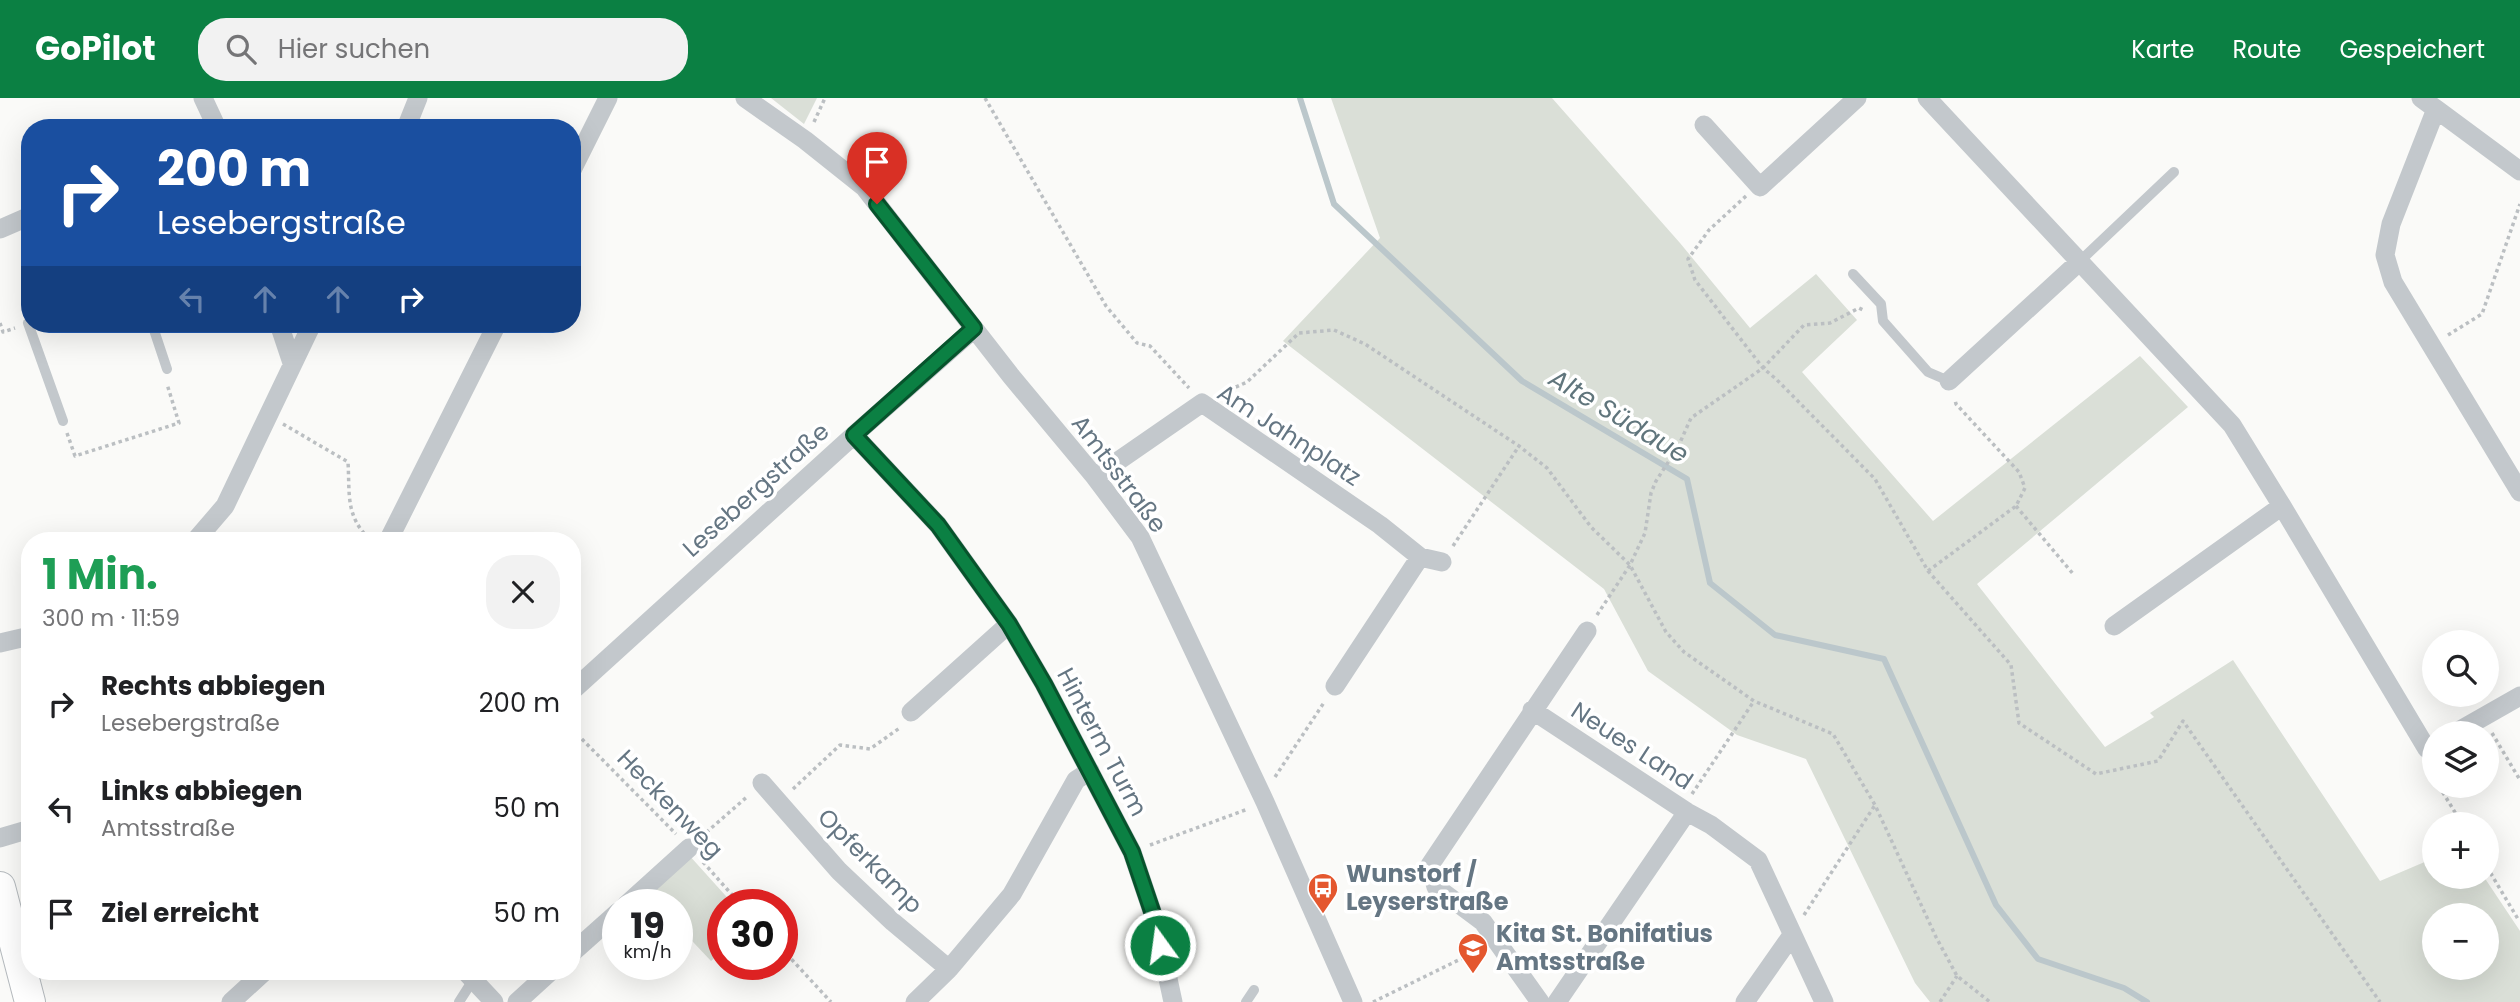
<!DOCTYPE html>
<html lang="de">
<head>
<meta charset="utf-8">
<style>
  :root { --surface:#fff; --page:#f2f2f2; --text:#202124; --muted:#757577; --accent:#0b8043 }
  body { margin:0; font-family:Poppins,sans-serif; background:var(--page); color:var(--text); height:100vh; display:flex; flex-direction:column; font-size:26px; white-space:nowrap }
  * { box-sizing:border-box; margin:0 }
  p { font-size:23px; color:var(--muted) }
  .icon { flex:none; width:38px; height:38px; fill:none; stroke:currentColor; stroke-width:2; stroke-linecap:round; stroke-linejoin:round }
  .map { position:relative; flex:1; overflow:hidden }
  .side { position:absolute; left:21px; top:434px; width:560px; height:448px; display:flex; flex-direction:column; background:var(--surface); border-radius:28px; box-shadow:0 7px 28px #0002 }
  .side>* { flex:none }
  .guide { position:absolute; left:21px; top:21px; width:560px; height:214px; border-radius:28px; box-shadow:0 7px 28px #0002; background:#1a4fa0; color:#fff; overflow:hidden }
  .fabs { position:absolute; left:2422px; top:532px; display:grid; gap:14px }
  .fabs a { display:grid; place-items:center; width:77px; height:77px; border-radius:50%; background:var(--surface); box-shadow:0 7px 28px #0002; font-size:35px }
  .speed { position:absolute; left:602px; top:791px; display:flex; gap:14px; font-size:35px; font-weight:700; text-align:center }
  .speed>* { display:grid; place-content:center; width:91px; height:91px; border-radius:50%; background:var(--surface); box-shadow:0 7px 28px #0002; line-height:1 }
  .speed small { font-size:18px; font-weight:400 }
  .speed .limit { border:10px solid #d22; background:#fff; color:#111 }
  .pin { position:absolute; display:grid; place-items:center; width:60px; height:60px; color:#fff; margin:-72px -30px; border-radius:50% 50% 50% 0; rotate:-45deg; box-shadow:0 0 7px #0007 }
  .pin .icon { rotate:45deg }
  .me { position:absolute; width:77px; margin:-38px; rotate:346deg; stroke-linejoin:round; filter:drop-shadow(0 0 5px #0008) }
  .turn { display:flex; align-items:center; gap:24px; height:147px; padding:0 21px; font-size:32px }
  .turn .icon { width:91px; height:91px; stroke-width:2.5 }
  .turn b { display:block; font-size:49px; line-height:60px }
  .lanes { display:flex; align-items:center; height:66px; padding:0 21px; background:#0003; justify-content:center; gap:35px; direction:ltr }
  .lanes .off { opacity:.35 }
  .round { display:grid; place-items:center; flex:none; width:74px; height:74px; border-radius:28px; background:var(--page) }
  .overview { display:flex; align-items:center; justify-content:space-between; height:119px; padding:0 21px }
  h1 { font-size:42px; font-weight:700; line-height:52px; color:#1e9e55 }
  ul { padding:0; list-style:none }
  li { display:flex; align-items:center; gap:21px; height:105px; padding:0 21px }
  li div { flex:1 }
  li b { display:block; font-size:26px }
  li em { font-style:normal }
  header { display:flex; align-items:center; gap:42px; box-sizing:border-box; height:98px; padding:0 35px; background:var(--accent); color:#fff }
  header strong { font-size:33px }
  nav { display:flex; gap:38px; margin-inline-start:auto; font-size:24px }
  .search { width:490px; height:63px; background:var(--page); display:flex; align-items:center; gap:18px; box-sizing:border-box; padding:0 24px; border-radius:28px; color:var(--muted); font-size:26px }
  .map>svg:first-child { display:block }
  .green { fill:#dadfd7; fill-rule:evenodd }
  .lines { fill:none; stroke-linecap:round; stroke-linejoin:round }
  .stream { stroke:#bbc7cb; stroke-width:6 }
  .primary-casing { stroke:#b5babe; stroke-width:32 }
  .path { stroke:#bbbfc2; stroke-width:3.5; stroke-dasharray:3.5 3.5; stroke-linecap:butt }
  .lane { stroke:#c3c8cc; stroke-width:10 }
  .street { stroke:#c3c8cc; stroke-width:19 }
  .primary { stroke:#fff; stroke-width:30 }
  .route-casing { stroke:#07532c; stroke-width:18 }
  .route { stroke:#0b8043; stroke-width:12 }
  .labels { text-anchor:middle; stroke-width:7; stroke-linejoin:round; paint-order:stroke }
  .street-label { font-size:24px; fill:#657683; stroke:#fff }
  .poi-label { font-size:24px; font-weight:bold; fill:#657683; stroke:#fff; text-anchor:start }
  .water-label { font-size:26px; font-style:italic; fill:#60757c; stroke:#fff }
</style>
</head>
<body>
<header>
<strong>GoPilot</strong>
<div class="search"><svg class="icon" aria-label="search" viewBox="0 0 24 24"><circle cx="10" cy="10" r="6"/><path d="M15 15l6 6"/></svg>Hier suchen</div>
<nav><a>Karte</a><a>Route</a><a>Gespeichert</a></nav>
</header>
<div class="map">
<svg width="2520" height="904" viewBox="0 0 2520 904">
  <rect width="100%" height="100%" fill="#fafaf8"/>
  <path class="green" d="M 771,0 L 817,0 L 804,26 Z
    M 1331,0 L 1552,0 L 1680,145 L 1750,230 L 1816,176 L 1857,222 L 1802,274 L 1933,423 L 2140,258 L 2188,309 L 1977,486 L 2105,649 L 2154,619 L 2150,615 L 2233,562 L 2380,783 L 2434,760 L 2434,779 L 2484,779 L 2520,833 L 2520,904 L 1930,904 L 1915,885 L 1806,661 L 1737,637 L 1648,573 L 1604,491 L 1283,243 L 1380,140 ZM 2434,817 L 2487,817 L 2487,870 L 2434,870 Z
    M 688,756 L 734,807 L 723,807 L 723,853 L 711,863 L 677,827 L 677,807 L 657,807 L 645,794 Z"/>
  <g class="lines">
    <path class="stream" d="M 1300,0 L 1334,106 L 1522,283 L 1687,381 L 1710,485 L 1775,537 L 1884,561 L 1996,807 L 2038,861 L 2124,890 L 2147,904"/>
    <g class="primary-casing">
      <path id="primary" d="M 0,789 L 30,904"/>
    </g>
    <path class="path" d="M 985,0 L 1106,208 L 1137,245 L 1150,248 L 1189,290
      M 814,24 L 825,0
      M 1746,98 L 1709,132 L 1688,161 L 1695,182 L 1763,270 L 1776,281 L 1875,381 L 1928,473 L 2011,567 L 2019,625 L 2096,676 L 2158,663 L 2183,623 L 2380,904
      M 0,225 L 3,234 L 15,230
      M 2448,237 L 2482,216 L 2520,106
      M 1223,295 L 1247,284 L 1299,235 L 1334,232 L 1365,246 L 1519,348 L 1547,370 L 1591,429 L 1630,467 L 1666,534 L 1684,554 L 1754,603 L 1833,636 L 1875,707 L 1936,839 L 1957,878 L 1990,904
      M 283,326 L 348,364 C 350,397 345,417 370,442
      M 67,335 L 75,358 L 179,325 L 167,286
      M 2016,408 L 2074,477
      M 1453,448 L 1519,348
      M 1928,473 L 2016,408 L 2025,390 L 2019,374 L 1956,306 L 1955,302
      M 1597,517 L 1630,467 L 1645,435 L 1651,395 L 1656,383 L 1678,349 L 1691,320 L 1763,270 L 1804,227 L 1830,225 L 1859,210 L 1865,213
      M 572,631 L 676,736
      M 2492,635 L 2520,682
      M 2428,669 L 2434,680
      M 1275,679 L 1325,603
      M 2439,688 L 2462,726
      M 793,691 L 840,647 L 870,651 L 901,629
      M 1692,696 L 1754,603
      M 701,739 L 748,698
      M 1150,747 L 1248,711
      M 703,764 L 741,807
      M 2487,769 L 2518,821
      M 1804,817 L 1875,707
      M 782,851 L 831,904
      M 1373,904 L 1479,852
      M 1940,904 L 1957,878"/>
    <path class="lane" d="M 2079,164 L 2174,74
      M 1853,176 L 1881,206 L 1883,223 L 1928,274 L 1949,283
      M 30,224 L 28,225 L 63,323
      M 152,226 L 167,271
      M 459,904 L 473,882
      M 1246,904 L 1254,892"/>
    <path class="street" d="M 203,0 L 217,30
      M 745,0 L 805,42 L 864,89 L 1011,278 L 1095,379 L 1140,439 L 1265,704 L 1353,904
      M 1927,0 L 2232,327 L 2282,408 L 2427,651 L 2434,647
      M 2421,0 L 2436,11 L 2391,126 L 2385,157 L 2393,184 L 2520,394
      M 2436,11 L 2520,73
      M 1704,27 L 1760,89 L 1857,0
      M 406,30 L 418,0
      M 572,72 L 608,0
      M 0,131 L 30,118
      M 279,226 L 292,265
      M 1949,283 L 2079,164
      M 854,337 L 938,427 L 1009,526 L 1044,586 L 1132,754 L 1156,825 L 1173,904
      M 1095,379 L 1202,305 L 1380,427 L 1420,459 L 1335,588
      M 195,443 L 225,408 L 312,226
      M 388,443 L 497,226
      M 1420,459 L 1442,464
      M 2114,528 L 2282,408
      M 0,545 L 30,538
      M 572,593 L 854,337 L 974,231
      M 1532,612 L 1687,714 L 1557,904
      M 911,614 L 1009,526
      M 2455,635 L 2520,598
      M 762,685 L 839,773 L 893,824 L 949,871
      M 1687,714 L 1711,727 L 1758,762 L 1824,904
      M 0,740 L 30,731
      M 626,807 L 689,750
      M 572,855 L 618,814
      M 465,873 L 494,904
      M 231,904 L 265,873
      M 517,904 L 551,873
      M 915,904 L 949,871 L 1012,796 L 1076,682 L 1090,673
      M 1540,904 L 1483,824 L 1436,789 L 1430,767 L 1587,533
      M 1745,904 L 1792,837"/>
    <use href="#primary" class="primary"/>
  </g>
  <g class="lines">
    <g class="route-casing">
      <path id="route" d="M 877,106 L 974,230 L 854,337 L 938,427 L 1009,526 L 1044,586 L 1132,754 L 1156,825 L 1160,847"/>
    </g>
    <use href="#route" class="route"/>
  </g>
  <defs>
    <g id="bus-pin" transform="scale(1.575)"><path d="M0 17L-7.5 6A9.5 9.5 0 1 1 7.5 6Z" fill="#e4572e" stroke="#fff"/><path d="M-5-6H5V4H4V6H2V4H-2V6H-4V4H-5ZM-3.5-4V0h7V-4ZM-3.5 1.2v1.5H-2V1.2ZM2 1.2v1.5H3.5V1.2Z" fill="#fff"/></g>
    <g id="school-pin" transform="scale(1.575)"><path d="M0 17L-7.5 6A9.5 9.5 0 1 1 7.5 6Z" fill="#e4572e" stroke="#fff"/><path d="M0-5L7-2L0 1L-7-2ZM-4 1L0 2.5L4 1V4Q0 6-4 4Z" fill="#fff"/></g>
  </defs>
  <g fill-rule="evenodd">
    <use href="#bus-pin" x="1323" y="790"/>
    <use href="#school-pin" x="1473" y="850"/>
  </g>
  <g class="labels">
    <g class="street-label">
      <text transform="translate(1289 337) rotate(33)" y="8">Am Jahnplatz</text>
      <text transform="translate(1119 376) rotate(53)" y="8">Amtsstraße</text>
      <text transform="translate(756 392) rotate(-42)" y="8">Lesebergstraße</text>
      <text transform="translate(1102 644) rotate(62)" y="8">Hinterm Turm</text>
      <text transform="translate(1632 648) rotate(33)" y="8">Neues Land</text>
      <text transform="translate(670 706) rotate(46)" y="8">Heckenweg</text>
      <text transform="translate(870 763) rotate(45)" y="8">Opferkamp</text>
    </g>
    <g class="poi-label">
      <text x="1346" y="784">Wunstorf /<tspan x="1346" dy="28">Leyserstraße</tspan></text>
      <text x="1496" y="844">Kita St. Bonifatius<tspan x="1496" dy="28">Amtsstraße</tspan></text>
    </g>
    <g class="water-label">
      <text transform="translate(1619 318) rotate(31)" y="9">Alte Südaue</text>
    </g>
  </g>
</svg>
<div class="fabs">
<a><svg class="icon" aria-label="search" viewBox="0 0 24 24"><circle cx="10" cy="10" r="6"/><path d="M15 15l6 6"/></svg></a>
<a><svg class="icon" aria-label="layers" viewBox="0 0 24 24"><path d="M12 4l9 5-9 5-9-5zM3 14l9 5 9-5"/></svg></a>
<a>+</a>
<a>−</a>
</div>
<div class="speed"><div>19<small>km/h</small></div><div class="limit">30</div></div>
<div class="pin" style="left:877px;top:106px;background:#d93025"><svg class="icon" aria-label="arrive" viewBox="0 0 24 24"><path d="M6 21V4h12l-3 4 3 4H6"/></svg></div>
<svg class="me" style="left:1160px;top:847px" viewBox="-20 -20 40 40"><circle r="17" fill="#0b8043" stroke="#fff" stroke-width="3"/><path d="M0-11L8 9 0 5-8 9z" fill="#fff"/></svg>
<div class="guide">
<div class="turn"><svg class="icon" aria-label="right" viewBox="0 0 24 24"><path d="M7 20v-9h11M14 6l5 5-5 5"/></svg><div><b>200 m</b>Lesebergstraße</div></div>
<div class="lanes"><svg class="icon off" aria-label="left" viewBox="0 0 24 24"><path d="M17 20v-9H6M10 6l-5 5 5 5"/></svg><svg class="icon off" aria-label="ahead" viewBox="0 0 24 24"><path d="M12 20V5M6 11l6-6 6 6"/></svg><svg class="icon off" aria-label="ahead" viewBox="0 0 24 24"><path d="M12 20V5M6 11l6-6 6 6"/></svg><svg class="icon" aria-label="right" viewBox="0 0 24 24"><path d="M7 20v-9h11M14 6l5 5-5 5"/></svg></div>
</div>
<section class="side">
<div class="overview"><div><h1>1 Min.</h1><p>300 m · 11:59</p></div><a class="round"><svg class="icon" aria-label="close" viewBox="0 0 24 24"><path d="M6 6l12 12M18 6L6 18"/></svg></a></div>
<ul>
<li><svg class="icon" aria-label="right" viewBox="0 0 24 24"><path d="M7 20v-9h11M14 6l5 5-5 5"/></svg><div><b>Rechts abbiegen</b><p>Lesebergstraße</p></div><em>200 m</em></li>
<li><svg class="icon" aria-label="left" viewBox="0 0 24 24"><path d="M17 20v-9H6M10 6l-5 5 5 5"/></svg><div><b>Links abbiegen</b><p>Amtsstraße</p></div><em>50 m</em></li>
<li><svg class="icon" aria-label="arrive" viewBox="0 0 24 24"><path d="M6 21V4h12l-3 4 3 4H6"/></svg><div><b>Ziel erreicht</b></div><em>50 m</em></li>
</ul>
</section>
</div>
</body>
</html>
